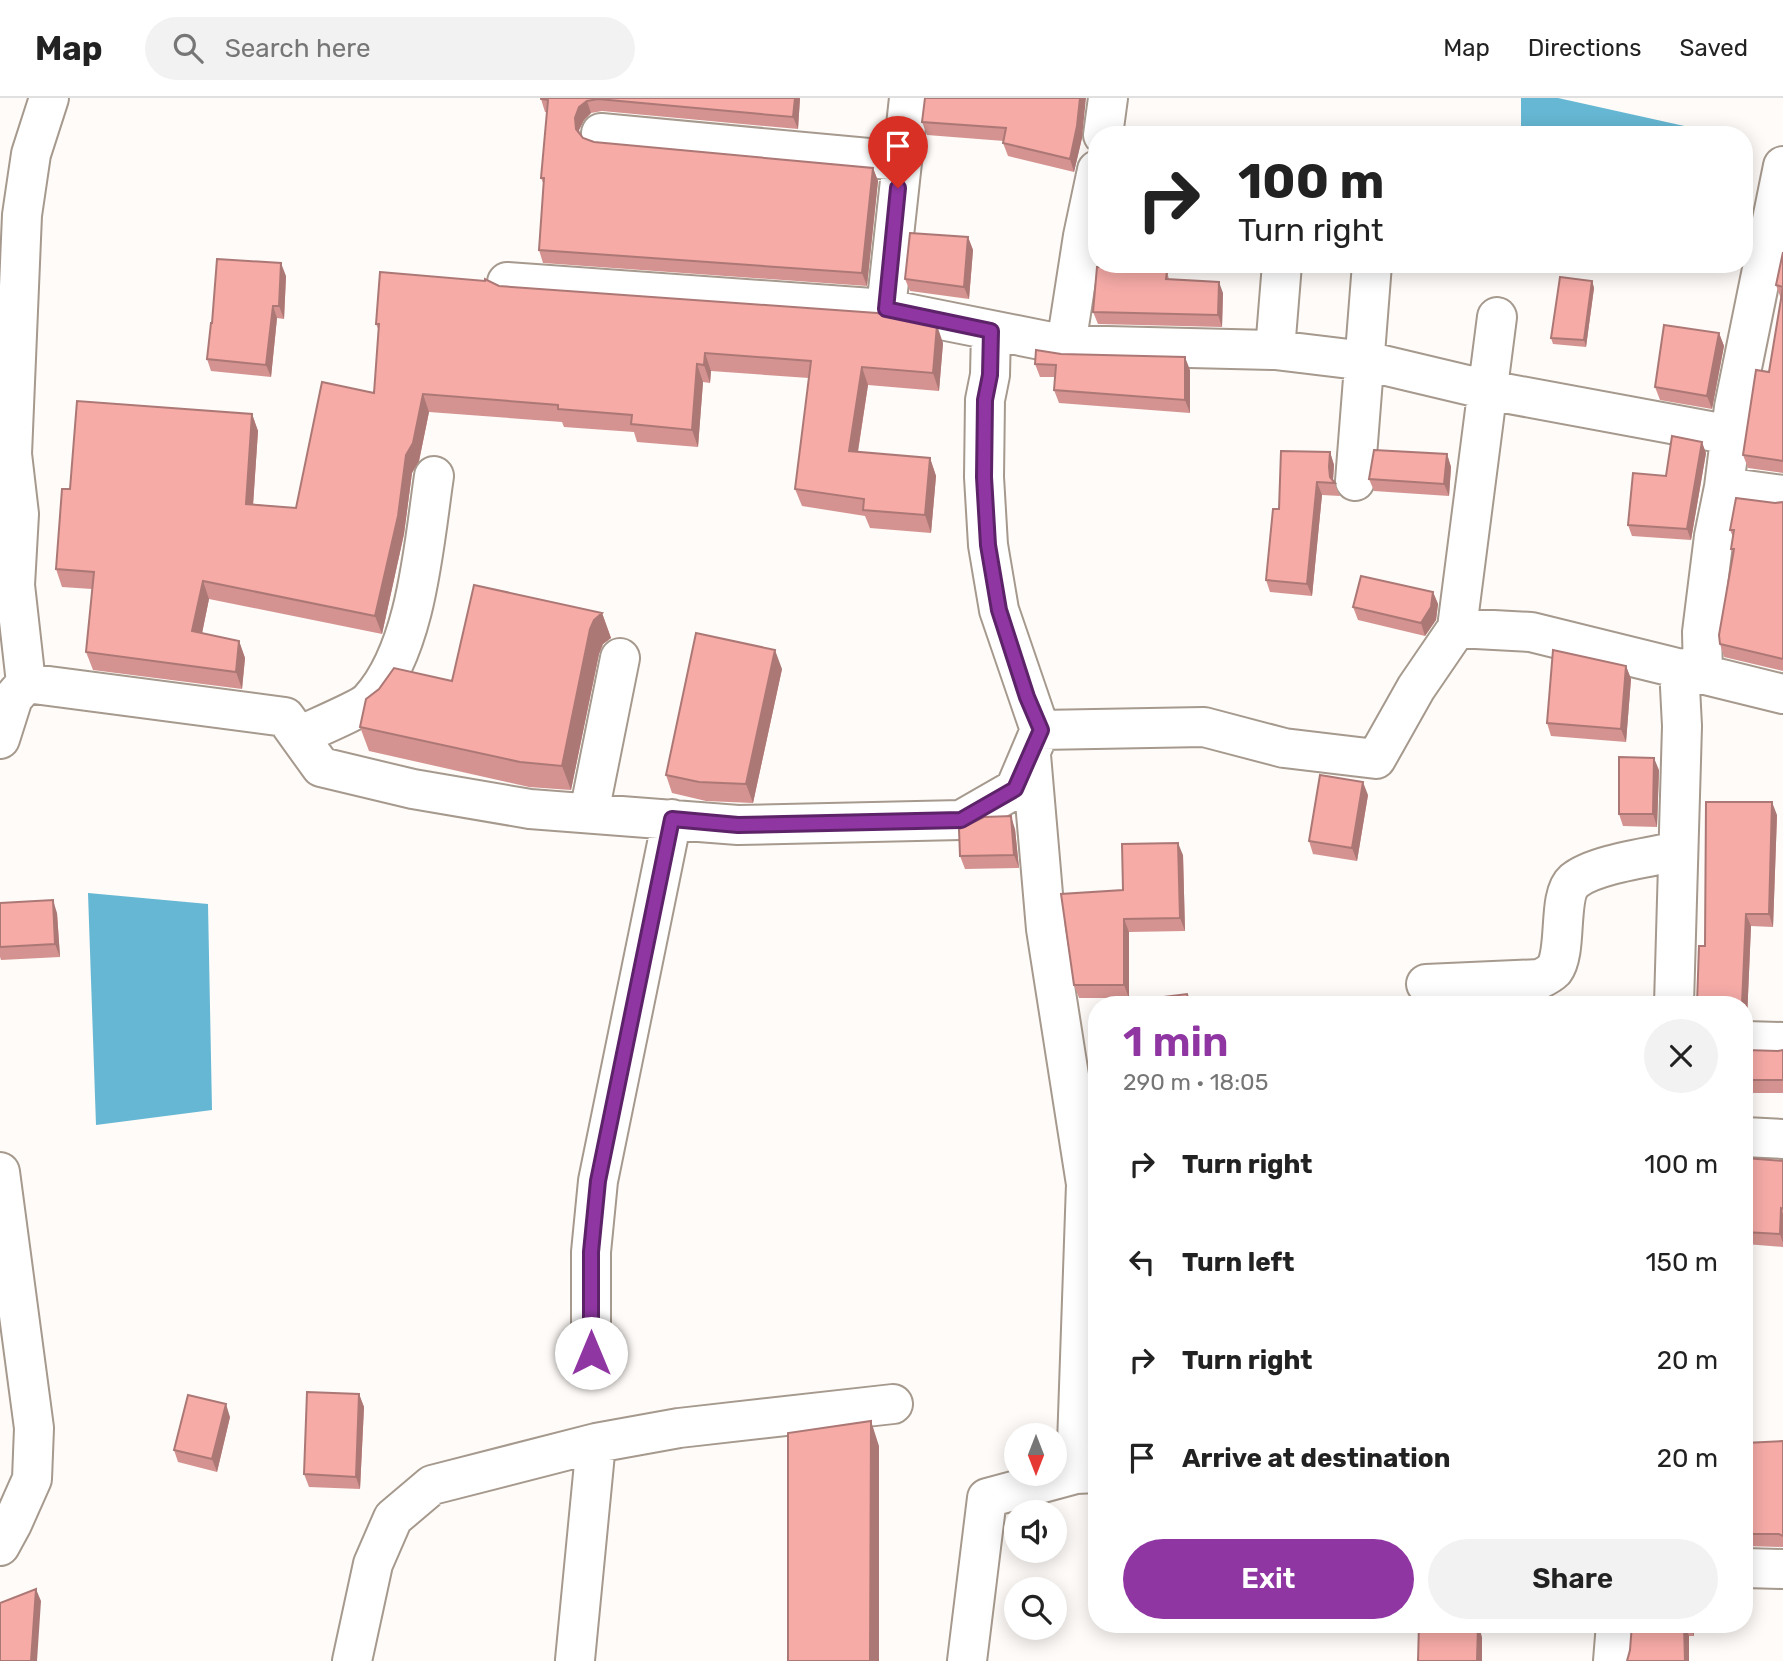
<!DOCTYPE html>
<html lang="en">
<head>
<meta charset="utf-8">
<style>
  :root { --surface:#fff; --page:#f2f2f2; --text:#222; --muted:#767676; --line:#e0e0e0; --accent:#8f36a2 }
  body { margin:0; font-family:Rubik,sans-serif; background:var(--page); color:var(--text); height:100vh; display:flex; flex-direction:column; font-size:26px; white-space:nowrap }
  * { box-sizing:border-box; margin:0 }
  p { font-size:23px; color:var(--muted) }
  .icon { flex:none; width:38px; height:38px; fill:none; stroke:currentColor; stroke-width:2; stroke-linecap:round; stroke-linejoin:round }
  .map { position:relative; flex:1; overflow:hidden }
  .sheet { position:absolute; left:1088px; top:898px; width:665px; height:637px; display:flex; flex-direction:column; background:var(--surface); border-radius:28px; box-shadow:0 4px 18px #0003 }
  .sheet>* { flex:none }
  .banner { position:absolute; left:1088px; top:28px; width:665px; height:147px; border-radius:28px; box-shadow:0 4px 18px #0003; background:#fff; color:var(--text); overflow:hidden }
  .needle { width:46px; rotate:180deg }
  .buttons { position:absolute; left:1004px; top:1325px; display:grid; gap:14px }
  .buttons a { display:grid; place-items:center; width:63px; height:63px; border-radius:50%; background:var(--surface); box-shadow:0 4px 18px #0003; font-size:35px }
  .pin { position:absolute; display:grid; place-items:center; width:60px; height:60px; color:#fff; margin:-72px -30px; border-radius:50% 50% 50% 0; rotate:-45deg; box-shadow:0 0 7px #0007 }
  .pin .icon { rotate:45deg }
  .me { position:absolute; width:77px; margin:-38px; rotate:0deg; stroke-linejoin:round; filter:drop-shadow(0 0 5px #0008) }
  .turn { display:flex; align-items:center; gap:24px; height:147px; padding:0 35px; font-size:32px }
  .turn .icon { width:91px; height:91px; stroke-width:2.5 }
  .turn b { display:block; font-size:49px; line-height:60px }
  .round { display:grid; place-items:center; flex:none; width:74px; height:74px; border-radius:37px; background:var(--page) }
  .overview { display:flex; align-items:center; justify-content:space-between; height:119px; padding:0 35px }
  h1 { font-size:42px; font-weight:600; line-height:52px; color:var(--accent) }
  .primary-button { display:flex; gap:14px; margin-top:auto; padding:14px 35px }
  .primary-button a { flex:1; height:80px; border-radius:42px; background:var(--accent); color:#fff; font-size:28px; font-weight:600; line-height:80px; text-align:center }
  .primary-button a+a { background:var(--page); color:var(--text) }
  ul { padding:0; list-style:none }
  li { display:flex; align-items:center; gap:21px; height:98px; padding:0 35px }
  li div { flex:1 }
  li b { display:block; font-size:26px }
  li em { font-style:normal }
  header { display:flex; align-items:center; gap:42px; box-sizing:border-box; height:98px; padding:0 35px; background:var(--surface); border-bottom:2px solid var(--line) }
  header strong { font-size:33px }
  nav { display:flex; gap:38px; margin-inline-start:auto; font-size:24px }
  .search { width:490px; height:63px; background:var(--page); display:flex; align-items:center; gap:18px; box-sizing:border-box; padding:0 24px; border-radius:38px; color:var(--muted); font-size:26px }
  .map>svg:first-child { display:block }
  .water { fill:#66b7d3 }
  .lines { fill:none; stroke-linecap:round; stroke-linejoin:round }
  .minor-casing { stroke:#a6998d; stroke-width:42 }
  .minor { stroke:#fff; stroke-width:38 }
  .wall { fill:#d49390 }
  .shaded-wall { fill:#ac7875 }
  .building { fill:#f6aba7; stroke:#ac7875; stroke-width:2 }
  .route-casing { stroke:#5d2369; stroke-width:18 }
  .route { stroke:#8f36a2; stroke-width:12 }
</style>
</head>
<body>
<header>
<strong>Map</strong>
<div class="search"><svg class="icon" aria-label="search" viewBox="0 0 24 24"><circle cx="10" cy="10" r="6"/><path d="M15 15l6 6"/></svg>Search here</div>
<nav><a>Map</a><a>Directions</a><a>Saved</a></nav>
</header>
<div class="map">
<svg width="1783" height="1563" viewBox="0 0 1783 1563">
  <rect width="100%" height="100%" fill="#fefbf8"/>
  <path class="water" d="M 1521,0 L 1558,0 L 1716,35 L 1521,37 Z
    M 88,795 L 208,806 L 212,1012 L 96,1027 Z"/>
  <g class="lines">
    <g class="minor-casing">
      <path id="minor" d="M 601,35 L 901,63
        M 1103,37 L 1108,0
        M 507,184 L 886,211 L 1066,247 L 1275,252 L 1366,263 L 1488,292 L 1731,337
        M 886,211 L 909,0
        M 991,233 L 990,277 L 985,302 L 984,379 L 988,447 L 999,512 L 1040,632
        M 1066,247 L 1083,138 L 1097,72
        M 1275,252 L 1282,166
        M 0,344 L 12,356 L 19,416 L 15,487 L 26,585
        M 12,356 L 22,117 L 31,56 L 49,0
        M 1355,383 L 1372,166
        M 1724,389 L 1783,397
        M 1457,530 L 1497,219
        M 1703,576 L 1702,534 L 1714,438 L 1724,389 L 1734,309 L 1783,68
        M 299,638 C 313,631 362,611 370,602 C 417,551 424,445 434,378
        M 0,641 L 13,600 L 26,585 L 285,619 L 321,669 L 413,691 L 530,711 L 738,727 L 961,722 L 1015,691 L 1040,632 L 1204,629 L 1284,650 L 1376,661 L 1416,590 L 1457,530 L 1531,534 L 1783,596
        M 1031,657 L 1046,831 L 1086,1086 L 1076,1376
        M 589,715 L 620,560
        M 1426,886 L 1540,881 C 1544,879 1551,875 1554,872 C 1568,853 1557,798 1574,783 C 1594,766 1652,759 1678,753
        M 1674,906 L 1682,628 L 1679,570
        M 1745,943 L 1783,944
        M 1745,1039 L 1783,1041
        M 0,1074 L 34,1330 L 32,1381 L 12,1426 L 0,1448
        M 591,1255 L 591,1154 L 598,1083 L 672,721
        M 1745,1470 L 1783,1471
        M 575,1562 L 596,1345
        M 352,1563 L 373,1466 L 393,1420 L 432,1387 L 596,1345 L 679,1330 L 893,1306
        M 967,1563 L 987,1400 L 1076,1376 L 1097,1375
        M 1613,1563 L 1616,1526"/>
    </g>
    <use href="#minor" class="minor"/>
  </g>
  <path class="wall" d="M 800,0 L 798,31 L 602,13 L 591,15 L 584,22 L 579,32 L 580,35 L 583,40 L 594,44 L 873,70 L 878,83 L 867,188 L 543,165 L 539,152 L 544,87 L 541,80 L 547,14 L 545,14 L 541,1 Z
    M 925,0 L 1082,40 L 1074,74 L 1008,58 L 1003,45 L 1004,43 L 927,37 L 922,24 Z
    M 968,139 L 973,152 L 969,201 L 910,193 L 905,181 Z
    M 1783,154 L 1783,375 L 1748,370 L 1743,357 L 1769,274 L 1781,201 L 1776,187 Z
    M 1102,166 L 1165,166 L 1164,174 L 1167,174 L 1169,181 L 1223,195 L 1222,229 L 1098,226 L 1093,214 Z
    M 1302,166 L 1350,166 L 1350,172 L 1304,170 Z
    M 286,178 L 284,221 L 277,220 L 271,279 L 211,273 L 207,261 L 212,225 Z
    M 1592,183 L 1594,190 L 1586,249 L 1553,246 L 1551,240 Z
    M 499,188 L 943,245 L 939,293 L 868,287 L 858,354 L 930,360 L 936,378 L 931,435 L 870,430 L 865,418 L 802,408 L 795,391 L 809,280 L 711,273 L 710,285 L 703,284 L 698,349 L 637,344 L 634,334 L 564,329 L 562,324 L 429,314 L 419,363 L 412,375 L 404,436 L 382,536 L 209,501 L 202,535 L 239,543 L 245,560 L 242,591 L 93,572 L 86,554 L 92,491 L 62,489 L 56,471 L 70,391 L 252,316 L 258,333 L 253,406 L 296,410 L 374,295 L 379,233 L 376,226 Z
    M 1719,235 L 1724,248 L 1712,311 L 1660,302 L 1655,289 Z
    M 1035,266 L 1190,272 L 1190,315 L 1059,305 L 1054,292 L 1055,279 L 1040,279 Z
    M 1330,354 L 1334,367 L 1333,382 L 1340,398 L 1322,397 L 1312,498 L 1270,494 L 1266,482 L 1279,411 Z
    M 1706,355 L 1691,442 L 1632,438 L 1628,427 Z
    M 1447,356 L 1451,369 L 1449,398 L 1374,393 L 1369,381 Z
    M 1783,404 L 1783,573 L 1724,559 L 1720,546 L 1733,457 L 1731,451 L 1733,439 L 1730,432 L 1775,405 Z
    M 1433,494 L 1438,506 L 1436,522 L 1425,538 L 1358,522 L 1353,509 Z
    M 602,515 L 611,540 L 603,546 L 599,556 L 571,692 L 529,689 L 369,653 L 360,629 L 452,583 Z
    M 1626,568 L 1631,581 L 1626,644 L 1551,638 L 1547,625 Z
    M 782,571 L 753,705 L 706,703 L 672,695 L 666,677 Z
    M 1659,672 L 1657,729 L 1623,728 L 1619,716 Z
    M 1368,697 L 1357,763 L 1313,756 L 1309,743 Z
    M 1777,717 L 1773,829 L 1751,828 L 1747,921 L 1745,922 L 1745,906 L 1705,848 Z
    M 1015,731 L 1019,770 L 965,771 L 960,758 Z
    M 1183,757 L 1185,833 L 1129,834 L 1129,900 L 1079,900 L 1074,887 L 1123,792 Z
    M 0,805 L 57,815 L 60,859 L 1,862 L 0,859 Z
    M 1745,952 L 1778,953 L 1783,952 L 1783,995 L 1745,995 Z
    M 1745,1060 L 1783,1063 L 1783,1149 L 1745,1146 Z
    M 359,1296 L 364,1309 L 360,1391 L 309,1389 L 304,1376 Z
    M 230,1319 L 217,1374 L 178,1364 L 174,1352 Z
    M 1783,1343 L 1783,1449 L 1745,1448 L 1745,1345 Z
    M 1632,1526 L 1694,1526 L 1694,1538 L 1689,1538 L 1630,1552 Z"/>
  <path class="shaded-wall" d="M 795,0 L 800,0 L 798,31 L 793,19 Z
    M 1080,0 L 1086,0 L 1082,40 L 1074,74 L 1070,61 Z
    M 587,3 L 591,15 L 584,22 L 579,32 L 581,43 L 576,31 L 575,20 L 579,9 Z
    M 873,70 L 878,83 L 867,188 L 862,175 Z
    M 968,139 L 973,152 L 969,201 L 964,189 Z
    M 281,165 L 286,178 L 284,221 L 279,208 Z
    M 1160,166 L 1165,166 L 1163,185 L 1159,174 Z
    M 1592,183 L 1594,190 L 1586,249 L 1584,242 Z
    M 1219,184 L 1223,195 L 1222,229 L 1218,217 Z
    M 273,208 L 277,220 L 271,279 L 266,267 Z
    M 937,227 L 943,245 L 939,293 L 933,275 Z
    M 1719,235 L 1724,248 L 1712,311 L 1707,298 Z
    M 705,255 L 711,273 L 710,285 L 704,267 Z
    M 1185,259 L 1190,272 L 1190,315 L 1185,302 Z
    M 697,266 L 703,284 L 698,349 L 692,332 Z
    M 862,269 L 868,287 L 855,371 L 849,353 Z
    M 423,296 L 429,314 L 419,363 L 412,375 L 404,436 L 382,536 L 375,518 L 406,357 Z
    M 252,316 L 258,333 L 252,423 L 246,406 Z
    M 1702,344 L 1706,355 L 1691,442 L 1687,431 Z
    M 1330,354 L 1334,367 L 1333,382 L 1330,379 L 1329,369 Z
    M 1447,356 L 1451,369 L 1449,398 L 1444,386 Z
    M 930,360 L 936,378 L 931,435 L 925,417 Z
    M 1317,384 L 1322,397 L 1312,498 L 1307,486 Z
    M 203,483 L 209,501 L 199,550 L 192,533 Z
    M 1433,494 L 1438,506 L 1436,522 L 1425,538 L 1421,525 Z
    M 602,515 L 611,540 L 603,546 L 599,556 L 571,692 L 562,668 L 590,531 L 594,522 Z
    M 239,543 L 245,560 L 242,591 L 236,574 Z
    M 775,552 L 782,571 L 753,705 L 746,686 Z
    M 1626,568 L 1631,581 L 1626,644 L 1621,631 Z
    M 1654,660 L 1659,672 L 1657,729 L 1653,716 Z
    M 1363,684 L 1368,697 L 1357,763 L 1352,750 Z
    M 1772,704 L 1777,717 L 1773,829 L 1769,816 Z
    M 1011,718 L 1015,731 L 1019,770 L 1014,757 Z
    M 1178,745 L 1183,757 L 1185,833 L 1180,820 Z
    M 53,802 L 57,815 L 60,859 L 55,846 Z
    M 1746,816 L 1751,828 L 1747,921 L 1745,915 L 1745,906 L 1742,906 Z
    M 1124,821 L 1129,834 L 1129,900 L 1124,887 Z
    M 1781,1110 L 1783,1116 L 1783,1145 L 1780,1136 Z
    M 359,1296 L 364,1309 L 360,1391 L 356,1379 Z
    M 226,1306 L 230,1319 L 217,1374 L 212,1361 Z
    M 871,1323 L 879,1348 L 879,1563 L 870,1563 Z
    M 36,1491 L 41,1503 L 37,1563 L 31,1563 Z
    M 1478,1526 L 1482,1539 L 1482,1563 L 1477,1563 Z
    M 1684,1526 L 1689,1538 L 1689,1563 L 1685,1563 Z
    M 1690,1526 L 1694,1526 L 1694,1538 Z"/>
  <path class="building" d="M 541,0 L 795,0 L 793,19 L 598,1 L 587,3 L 579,9 L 575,20 L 576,31 L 583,40 L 594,44 L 873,70 L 862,175 L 539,152 L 544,80 L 541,80 L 548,2 L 541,1 Z
    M 925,0 L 1080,0 L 1077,28 L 1070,61 L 1003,45 L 1006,30 L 922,24 Z
    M 910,135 L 968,139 L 964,189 L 905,181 Z
    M 1783,154 L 1783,189 L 1776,187 Z
    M 217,161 L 281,165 L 279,208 L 273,208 L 266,267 L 207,261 L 211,225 L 212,225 Z
    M 1102,166 L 1160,166 L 1159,174 L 1167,174 L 1166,181 L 1219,184 L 1218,217 L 1093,214 L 1097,169 L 1102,169 Z
    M 380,174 L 485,183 L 485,181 L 499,188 L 877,215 L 937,227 L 933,275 L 862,269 L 849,353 L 930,360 L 925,417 L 863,412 L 864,401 L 795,391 L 811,263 L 705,255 L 704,267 L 697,266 L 692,332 L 631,326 L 632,317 L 558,311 L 558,307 L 423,296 L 413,345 L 406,357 L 398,418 L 375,518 L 203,483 L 192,533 L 239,543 L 236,574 L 86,554 L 94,474 L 56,471 L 62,391 L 70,391 L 77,303 L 252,316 L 246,406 L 296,410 L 322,284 L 374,295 L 379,226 L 376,226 Z
    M 1560,179 L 1592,183 L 1584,242 L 1551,240 Z
    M 1783,189 L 1783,363 L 1743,357 L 1756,272 L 1769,274 Z
    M 1664,227 L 1719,235 L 1707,298 L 1655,289 Z
    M 1036,252 L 1061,256 L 1185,259 L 1185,302 L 1054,292 L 1056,267 L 1035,266 Z
    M 1672,338 L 1702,344 L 1687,431 L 1628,427 L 1633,375 L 1666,378 Z
    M 1374,352 L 1447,356 L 1444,386 L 1369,381 Z
    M 1281,353 L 1330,354 L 1329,369 L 1330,379 L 1335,385 L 1317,384 L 1307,486 L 1266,482 L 1273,411 L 1279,411 Z
    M 1736,400 L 1775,405 L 1783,404 L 1783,561 L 1720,546 L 1719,537 L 1734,451 L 1731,451 L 1734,432 L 1730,432 Z
    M 1361,478 L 1433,494 L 1431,509 L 1421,525 L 1353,509 Z
    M 474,487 L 602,515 L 594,522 L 590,531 L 562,668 L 520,664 L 360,629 L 366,601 L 379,591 L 394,570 L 452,583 Z
    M 696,535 L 775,552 L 746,686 L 699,684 L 666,677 Z
    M 1553,552 L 1626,568 L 1621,631 L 1547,625 Z
    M 1619,659 L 1654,660 L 1653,716 L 1619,716 Z
    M 1320,677 L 1363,684 L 1352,750 L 1309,743 Z
    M 1706,704 L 1772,704 L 1769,816 L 1746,816 L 1742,906 L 1697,906 L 1699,848 L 1705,848 Z
    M 1011,718 L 1014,757 L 960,758 L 959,731 L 984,719 Z
    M 1178,745 L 1180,820 L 1124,821 L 1124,887 L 1074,887 L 1061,796 L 1123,792 L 1122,746 Z
    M 53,802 L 55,846 L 0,849 L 0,805 Z
    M 1187,896 L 1189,906 L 1139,906 L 1138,902 Z
    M 1745,952 L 1778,953 L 1783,952 L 1783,982 L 1745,982 Z
    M 1745,1060 L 1783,1063 L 1783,1111 L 1781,1110 L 1780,1136 L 1745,1134 Z
    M 307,1294 L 359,1296 L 356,1379 L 304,1376 Z
    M 188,1297 L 226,1306 L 212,1361 L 174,1352 Z
    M 871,1323 L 870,1563 L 788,1563 L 788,1335 Z
    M 1783,1343 L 1783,1438 L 1779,1436 L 1745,1436 L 1745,1345 Z
    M 36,1491 L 31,1563 L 0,1563 L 0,1505 Z
    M 1419,1526 L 1478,1526 L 1477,1563 L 1418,1563 Z
    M 1632,1526 L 1684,1526 L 1685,1563 L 1627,1563 L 1630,1552 Z"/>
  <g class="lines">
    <g class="route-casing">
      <path id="route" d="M 591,1255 L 591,1154 L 598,1083 L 672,721 L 738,727 L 961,722 L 1015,691 L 1041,632 L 1027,599 L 999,512 L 988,447 L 984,379 L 985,302 L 990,277 L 991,233 L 886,211 L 898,90"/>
    </g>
    <use href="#route" class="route"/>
  </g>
</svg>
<div class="buttons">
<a><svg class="needle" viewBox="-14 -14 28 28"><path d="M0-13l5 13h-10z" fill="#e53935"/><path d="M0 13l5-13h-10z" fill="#767676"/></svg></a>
<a><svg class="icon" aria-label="sound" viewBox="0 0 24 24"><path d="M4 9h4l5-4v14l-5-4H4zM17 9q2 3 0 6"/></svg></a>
<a><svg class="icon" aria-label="search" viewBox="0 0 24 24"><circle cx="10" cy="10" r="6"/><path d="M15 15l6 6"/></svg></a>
</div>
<div class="pin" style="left:898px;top:90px;background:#d93025"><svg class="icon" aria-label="arrive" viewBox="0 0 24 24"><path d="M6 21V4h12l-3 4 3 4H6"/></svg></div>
<svg class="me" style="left:591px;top:1255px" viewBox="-20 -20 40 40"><circle r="19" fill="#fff"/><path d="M0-13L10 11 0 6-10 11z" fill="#8f36a2"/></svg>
<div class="banner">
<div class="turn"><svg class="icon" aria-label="right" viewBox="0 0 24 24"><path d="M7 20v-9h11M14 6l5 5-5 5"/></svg><div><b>100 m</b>Turn right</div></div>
</div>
<section class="sheet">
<div class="overview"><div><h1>1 min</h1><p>290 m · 18:05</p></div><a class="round"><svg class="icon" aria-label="close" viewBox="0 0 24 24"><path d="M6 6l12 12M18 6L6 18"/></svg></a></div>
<ul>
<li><svg class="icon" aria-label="right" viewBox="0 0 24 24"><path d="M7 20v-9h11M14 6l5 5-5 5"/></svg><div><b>Turn right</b></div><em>100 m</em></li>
<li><svg class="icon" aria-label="left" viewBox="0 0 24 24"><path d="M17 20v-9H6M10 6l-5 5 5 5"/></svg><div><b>Turn left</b></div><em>150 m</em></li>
<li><svg class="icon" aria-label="right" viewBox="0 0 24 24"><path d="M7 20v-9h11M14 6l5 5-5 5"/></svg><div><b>Turn right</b></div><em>20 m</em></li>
<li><svg class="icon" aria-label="arrive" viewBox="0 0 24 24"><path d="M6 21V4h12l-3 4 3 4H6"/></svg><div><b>Arrive at destination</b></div><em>20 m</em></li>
</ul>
<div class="primary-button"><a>Exit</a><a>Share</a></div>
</section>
</div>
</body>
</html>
